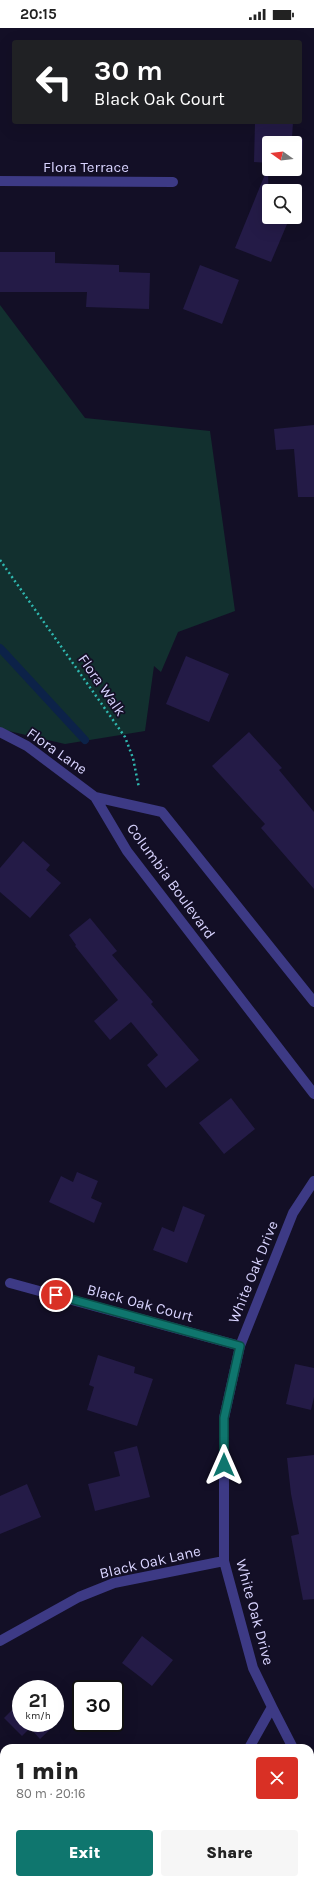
<!DOCTYPE html>
<html lang="en">
<head>
<meta charset="utf-8">
<style>
  :root { --surface:#fff; --page:#f6f6f6; --text:#222; --muted:#767676; --accent:#0f766e }
  body { margin:0; font-family:Karla,sans-serif; background:var(--page); color:var(--text); height:100vh; display:flex; flex-direction:column; font-size:15px; white-space:nowrap }
  * { box-sizing:border-box; margin:0 }
  p { font-size:13px; color:var(--muted) }
  .icon { flex:none; width:22px; height:22px; fill:none; stroke:currentColor; stroke-width:2; stroke-linecap:round; stroke-linejoin:round }
  .map { position:relative; flex:1; overflow:hidden }
  .details { position:absolute; left:0px; top:1716px; width:314px; height:140px; display:flex; flex-direction:column; background:var(--surface); border-radius:12px 12px 0 0; box-shadow:0 4px 16px #0002 }
  .details>* { flex:none }
  .guide { position:absolute; left:12px; top:12px; width:290px; height:84px; border-radius:4px; box-shadow:0 4px 16px #0002; background:#202124; color:#fff; overflow:hidden }
  .needle { width:26px; rotate:284deg }
  .tools { position:absolute; left:262px; top:108px; display:grid; gap:8px }
  .tools a { display:grid; place-items:center; width:40px; height:40px; border-radius:4px; background:var(--surface); box-shadow:0 4px 16px #0002; font-size:20px }
  .speed { position:absolute; left:12px; top:1652px; display:flex; gap:8px; font-size:20px; font-weight:700; text-align:center }
  .speed>* { display:grid; place-content:center; width:52px; height:52px; border-radius:50%; background:var(--surface); box-shadow:0 4px 16px #0002; line-height:1 }
  .speed small { font-size:10px; font-weight:400 }
  .speed .limit { border:2px solid #111; border-radius:6px; background:#fff; color:#111 }
  .pin { position:absolute; display:grid; place-items:center; width:34px; height:34px; color:#fff; margin:-17px; border:2px solid #fff; border-radius:50%; box-shadow:0 1px 4px #0007 }
  .me { position:absolute; width:44px; margin:-22px; rotate:0deg; stroke-linejoin:round; filter:drop-shadow(0 0 3px #0008) }
  .turn { display:flex; align-items:center; gap:14px; height:84px; padding:0 16px; font-size:18px }
  .turn .icon { width:52px; height:52px; stroke-width:2.5 }
  .turn b { display:block; font-size:28px; line-height:34px }
  .round { display:grid; place-items:center; flex:none; width:42px; height:42px; border-radius:4px; background:var(--page) }
  .summary { display:flex; align-items:center; justify-content:space-between; height:68px; padding:0 16px }
  h1 { font-size:24px; font-weight:800; line-height:30px }
  .action { display:flex; gap:8px; margin-top:auto; padding:8px 16px }
  .action a { flex:1; height:46px; border-radius:4px; background:var(--accent); color:#fff; font-size:16px; font-weight:800; line-height:46px; text-align:center }
  .action a+a { background:var(--page); color:var(--text) }
  .status { display:flex; justify-content:space-between; align-items:center; height:28px; padding:0 20px; background:var(--surface); direction:ltr }
  .status svg { height:11px; fill:currentColor }
  .map>svg:first-child { display:block }
  .green { fill:#12302f }
  .lines { fill:none; stroke-linecap:round; stroke-linejoin:round }
  .stream { stroke:#0c2248; stroke-width:8 }
  .building { fill:#241b47 }
  .path { stroke:#2fb8b0; stroke-width:2.5; stroke-dasharray:2 3; stroke-linecap:butt }
  .minor { stroke:#3d3a85; stroke-width:10 }
  .route-casing { stroke:#0a4d48; stroke-width:10 }
  .route { stroke:#0f766e; stroke-width:7 }
  .labels { text-anchor:middle; stroke-width:3.5; stroke-linejoin:round; paint-order:stroke }
  .street-label { font-size:15px; fill:#d9d4ff; stroke:#130f26 }
</style>
</head>
<body>
<div class="status"><b>20:15</b><svg viewBox="0 0 49 12"><path d="M0 12V9h3v3zM5 12V6h3v6zM10 12V3h3v9zM15 12V0h3v12zM26 1h20v11H26zM47 4h2v5h-2z"/></svg></div>
<div class="map">
<svg width="314" height="1856" viewBox="0 0 314 1856">
  <rect width="100%" height="100%" fill="#130f26"/>
  <path class="green" d="M 0,277 L 85,390 L 210,403 L 235,583 L 178,604 L 161,644 L 154,638 L 145,703 L 65,716 L 0,701 Z"/>
  <g class="lines">
    <path class="stream" d="M 0,620 L 85,712"/>
  </g>
  <path class="building" d="M 255,94 L 293,94 L 292,110 L 303,111 L 302,137 L 295,137 L 295,115 L 269,115 L 269,135 L 254,134 Z
    M 268,139 L 269,189 L 290,189 L 271,234 L 235,220 Z
    M 0,224 L 55,224 L 55,235 L 119,237 L 119,244 L 150,245 L 149,281 L 86,279 L 87,264 L 0,264 Z
    M 200,237 L 239,252 L 222,296 L 183,281 Z
    M 314,397 L 314,469 L 298,469 L 294,421 L 276,422 L 274,401 Z
    M 186,628 L 229,646 L 209,694 L 166,676 Z
    M 249,704 L 282,740 L 279,742 L 314,784 L 314,861 L 261,800 L 265,796 L 212,738 Z
    M 23,813 L 50,837 L 46,842 L 61,855 L 30,890 L 0,864 L 0,840 Z
    M 90,890 L 117,923 L 112,927 L 153,974 L 151,976 L 199,1032 L 166,1060 L 147,1037 L 158,1027 L 131,994 L 110,1012 L 94,993 L 118,972 L 75,918 L 76,917 L 69,907 Z
    M 231,1070 L 255,1101 L 224,1126 L 199,1095 Z
    M 77,1144 L 98,1153 L 91,1170 L 102,1175 L 94,1195 L 49,1174 L 61,1148 L 73,1154 Z
    M 183,1178 L 205,1187 L 187,1235 L 153,1222 L 162,1199 L 174,1204 Z
    M 98,1327 L 135,1339 L 134,1345 L 153,1351 L 137,1398 L 87,1382 L 94,1359 L 89,1357 Z
    M 295,1336 L 314,1340 L 314,1369 L 311,1382 L 286,1376 Z
    M 137,1418 L 150,1469 L 95,1483 L 88,1456 L 120,1448 L 114,1424 Z
    M 314,1427 L 314,1571 L 303,1572 L 291,1508 L 299,1506 L 291,1466 L 287,1430 Z
    M 27,1456 L 41,1489 L 0,1506 L 0,1468 Z
    M 142,1608 L 173,1632 L 152,1658 L 122,1635 Z
    M 21,1673 L 21,1695 L 55,1695 L 55,1685 L 61,1691 L 40,1711 L 30,1700 L 22,1708 L 4,1690 Z"/>
  <g class="lines">
    <path class="path" d="M 0,532 L 125,709 L 133,730 L 139,760"/>
    <path class="minor" d="M 0,153 L 173,154
      M 0,704 L 27,718 L 95,769 L 127,823 L 314,1066
      M 95,769 L 162,784 L 314,974
      M 10,1255 L 240,1318
      M 0,1613 L 79,1569 L 114,1555 L 224,1533
      M 272,1679 L 293,1720
      M 249,1720 L 272,1679 L 253,1640 L 224,1533 L 224,1390 L 240,1318 L 293,1185 L 314,1153
      M 310,1739 L 314,1743
      M 191,1856 L 193,1852"/>
  </g>
  <g class="lines">
    <g class="route-casing">
      <path id="route" d="M 56,1267 L 240,1318 L 224,1390 L 224,1437"/>
    </g>
    <use href="#route" class="route"/>
  </g>
  <g class="labels">
    <g class="street-label">
      <text x="86" y="144">Flora Terrace</text>
      <text transform="translate(102 657) rotate(55)" y="5">Flora Walk</text>
      <text transform="translate(57 723) rotate(35)" y="5">Flora Lane</text>
      <text transform="translate(171 853) rotate(54)" y="5">Columbia Boulevard</text>
      <text transform="translate(253 1244) rotate(-68)" y="5">White Oak Drive</text>
      <text transform="translate(140 1275) rotate(15)" y="5">Black Oak Court</text>
      <text transform="translate(150 1534) rotate(-13)" y="5">Black Oak Lane</text>
      <text transform="translate(255 1584) rotate(75)" y="5">White Oak Drive</text>
    </g>
  </g>
</svg>
<div class="tools">
<a><svg class="needle" viewBox="-14 -14 28 28"><path d="M0-13l5 13h-10z" fill="#e53935"/><path d="M0 13l5-13h-10z" fill="#767676"/></svg></a>
<a><svg class="icon" aria-label="search" viewBox="0 0 24 24"><circle cx="10" cy="10" r="6"/><path d="M15 15l6 6"/></svg></a>
</div>
<div class="speed"><div>21<small>km/h</small></div><div class="limit">30</div></div>
<div class="pin" style="left:56px;top:1267px;background:#d93025"><svg class="icon" aria-label="arrive" viewBox="0 0 24 24"><path d="M6 21V4h12l-3 4 3 4H6"/></svg></div>
<svg class="me" style="left:224px;top:1437px" viewBox="-20 -20 40 40"><path d="M0-17L14 15 0 8-14 15z" fill="#0f766e" stroke="#fff" stroke-width="4"/></svg>
<div class="guide">
<div class="turn"><svg class="icon" aria-label="left" viewBox="0 0 24 24"><path d="M17 20v-9H6M10 6l-5 5 5 5"/></svg><div><b>30 m</b>Black Oak Court</div></div>
</div>
<section class="details">
<div class="summary"><div><h1>1 min</h1><p>80 m · 20:16</p></div><a class="round" style="background:#d93025;color:#fff"><svg class="icon" aria-label="close" viewBox="0 0 24 24"><path d="M6 6l12 12M18 6L6 18"/></svg></a></div>
<div class="action"><a>Exit</a><a>Share</a></div>
</section>
</div>
</body>
</html>
